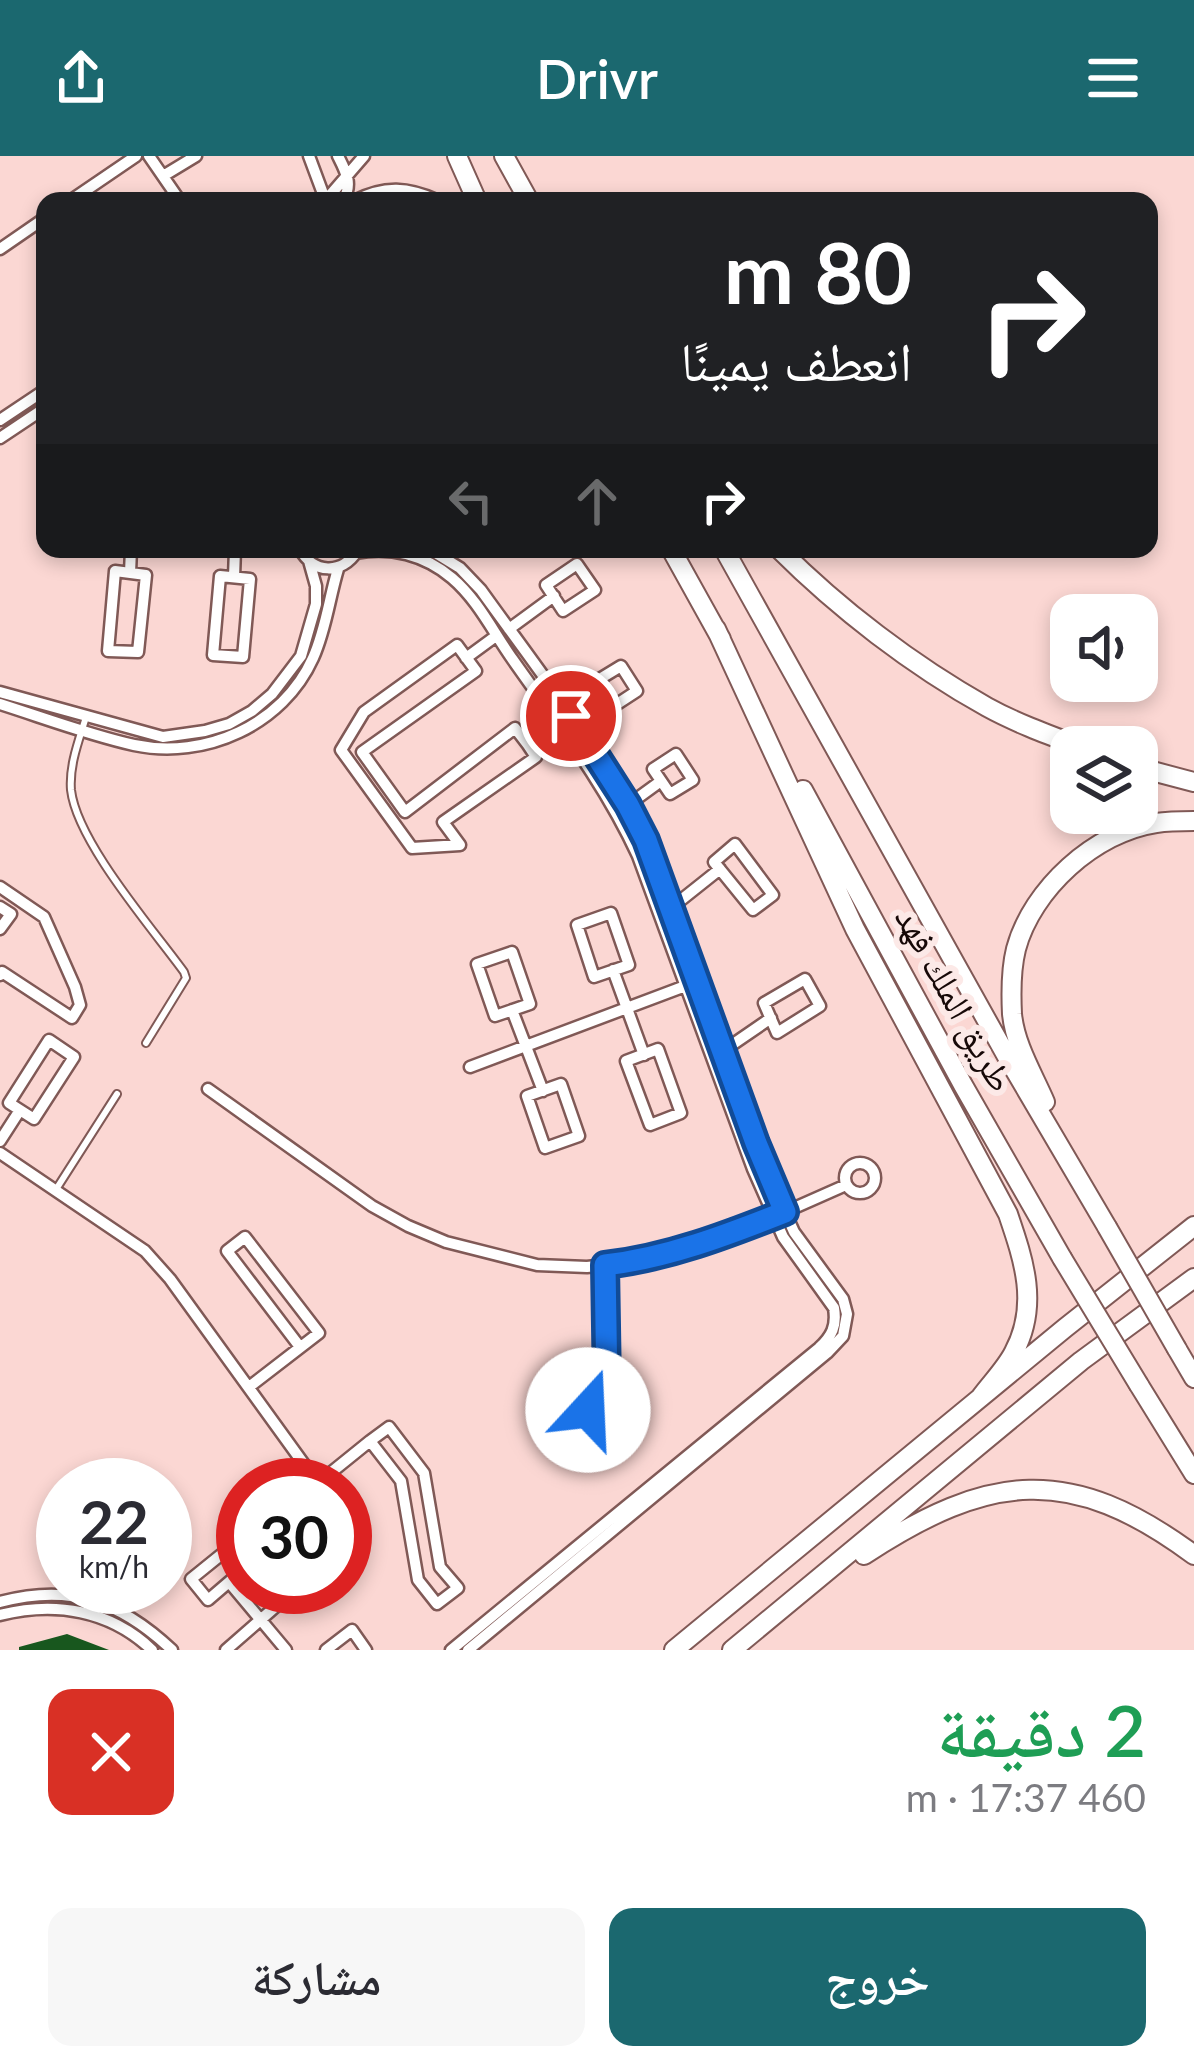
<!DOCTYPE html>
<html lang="ar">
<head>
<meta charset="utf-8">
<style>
  :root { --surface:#fff; --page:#f7f7f7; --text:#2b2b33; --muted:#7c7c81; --accent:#1b686f }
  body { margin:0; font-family:Lato,"Noto Naskh Arabic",sans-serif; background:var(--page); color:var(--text); direction:rtl; height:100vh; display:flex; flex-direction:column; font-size:45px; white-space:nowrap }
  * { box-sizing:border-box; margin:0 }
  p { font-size:39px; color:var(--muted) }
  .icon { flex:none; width:66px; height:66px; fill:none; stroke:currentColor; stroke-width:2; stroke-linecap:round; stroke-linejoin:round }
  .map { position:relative; height:1494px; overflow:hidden; direction:ltr }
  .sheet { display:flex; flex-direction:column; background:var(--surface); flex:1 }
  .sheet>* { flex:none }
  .banner { position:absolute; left:36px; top:36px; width:1122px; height:366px; border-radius:24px; box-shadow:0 6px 18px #0003; direction:rtl; background:#202124; color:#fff; overflow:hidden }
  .controls { position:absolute; left:1050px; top:438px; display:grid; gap:24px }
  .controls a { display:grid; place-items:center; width:108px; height:108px; border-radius:24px; background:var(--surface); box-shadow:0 6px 18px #0003; font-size:60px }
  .speed { position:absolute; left:36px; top:1302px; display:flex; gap:24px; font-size:60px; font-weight:700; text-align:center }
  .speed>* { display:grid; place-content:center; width:156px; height:156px; border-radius:50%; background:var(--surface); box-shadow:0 6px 18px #0003; line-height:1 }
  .speed small { font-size:30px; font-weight:400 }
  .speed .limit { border:18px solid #d22; background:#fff; color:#111 }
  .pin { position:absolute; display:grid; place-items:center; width:102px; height:102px; color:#fff; margin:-51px; border:6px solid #fff; border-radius:50%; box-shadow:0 3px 12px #0007 }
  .me { position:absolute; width:132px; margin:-66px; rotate:20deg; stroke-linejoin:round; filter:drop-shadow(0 0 9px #0008) }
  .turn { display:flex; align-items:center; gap:42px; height:252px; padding:0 48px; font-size:54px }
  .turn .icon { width:156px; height:156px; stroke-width:2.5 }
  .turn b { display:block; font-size:84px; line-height:102px }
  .lanes { display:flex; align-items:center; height:114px; padding:0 48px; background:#0003; justify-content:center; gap:60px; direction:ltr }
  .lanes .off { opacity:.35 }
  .round { display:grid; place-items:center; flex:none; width:126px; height:126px; border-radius:24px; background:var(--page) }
  .summary { display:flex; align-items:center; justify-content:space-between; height:204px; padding:0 48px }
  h1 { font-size:72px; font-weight:600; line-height:90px; color:#1e9e55 }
  .action { display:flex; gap:24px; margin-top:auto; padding:24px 48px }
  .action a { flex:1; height:138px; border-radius:24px; background:var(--accent); color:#fff; font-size:48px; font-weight:600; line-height:138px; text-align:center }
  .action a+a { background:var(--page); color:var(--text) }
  header { display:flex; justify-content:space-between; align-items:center; height:156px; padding:0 48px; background:var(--accent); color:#fff; font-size:54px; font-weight:600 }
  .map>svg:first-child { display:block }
  .building { fill:#18571e }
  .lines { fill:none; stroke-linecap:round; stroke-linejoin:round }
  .service-casing { stroke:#805956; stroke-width:10 }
  .minor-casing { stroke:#805956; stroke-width:15 }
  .trunk-casing { stroke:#805956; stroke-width:22 }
  .service { stroke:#fff; stroke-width:6 }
  .minor { stroke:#fff; stroke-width:10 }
  .trunk { stroke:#fff; stroke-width:18 }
  .trunk-bridge-casing { stroke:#805956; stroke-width:22; stroke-linecap:butt }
  .trunk-bridge { stroke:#fff; stroke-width:18 }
  .route-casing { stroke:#114b97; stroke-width:30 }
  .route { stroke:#1a73e8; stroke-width:21 }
  .labels { text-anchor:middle; stroke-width:12; stroke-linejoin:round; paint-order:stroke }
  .street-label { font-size:36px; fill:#160807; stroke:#fce9e7 }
</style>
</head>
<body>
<header><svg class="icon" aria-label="menu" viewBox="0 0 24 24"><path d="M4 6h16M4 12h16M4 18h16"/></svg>Drivr<svg class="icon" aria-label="share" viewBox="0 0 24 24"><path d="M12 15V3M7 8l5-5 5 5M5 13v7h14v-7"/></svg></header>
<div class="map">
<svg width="1194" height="1494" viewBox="0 0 1194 1494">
  <rect width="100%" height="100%" fill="#fbd7d3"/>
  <path class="building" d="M 67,1478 L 109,1494 L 19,1494 L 19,1491 Z"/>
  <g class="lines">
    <g class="service-casing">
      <path id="service" d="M 86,561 C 79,584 69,609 71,634 C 77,686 152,772 184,816 L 186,822 L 146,887
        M 55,1035 L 117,938"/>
    </g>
    <g class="minor-casing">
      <path id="minor" d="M 149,0 L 180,45
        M 309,0 L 325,43 L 323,45
        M 338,0 C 346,16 353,28 343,45
        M 163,20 L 196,0
        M 70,45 L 136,0
        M 325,45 L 364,0
        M 354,45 C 385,29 408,31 439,45
        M 0,93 L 45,62
        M 0,264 L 45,234
        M 0,282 L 45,252
        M 300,393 C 313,418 342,419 357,395
        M 429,393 L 460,412 L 481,434 C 539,515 602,594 646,684 L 770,1023 L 794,1076 L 843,1143 L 847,1158 L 843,1180 L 827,1197 L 468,1494
        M 356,397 C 390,390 425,399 452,422 C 478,444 493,476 513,504 C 558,568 605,628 638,700 L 753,1013 L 783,1081 L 834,1152 C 837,1170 832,1180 819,1192 L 451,1494
        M 577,408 L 595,434 L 563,455 L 546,429 Z
        M 115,415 L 146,419 L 138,496 L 108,495 Z
        M 130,417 L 131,393
        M 220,420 L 250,423 L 243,501 L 213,499 Z
        M 234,421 L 235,393
        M 509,473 L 554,440
        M 466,502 L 496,480
        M 621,510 L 637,535 L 614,550 L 598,524 Z
        M 0,536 L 163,581 L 205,575 L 229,568 L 252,555 L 272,538 L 301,500 L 316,448 L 316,430 L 309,405
        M 0,548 C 44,562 89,579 134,589 C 205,604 283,569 313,502 C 326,473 329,443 338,413
        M 570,559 L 606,537
        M 528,589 L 515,572 L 405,656 L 362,596 L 476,515 L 457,489 L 364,556 L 341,594 L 412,692 L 460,689 L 443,666 L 536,601 L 528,589 L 559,568
        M 676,598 L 693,624 L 670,638 L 653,613 Z
        M 628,649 L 661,625
        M 735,688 L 773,739 L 753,754 L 714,706 Z
        M 0,731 L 44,761 L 75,831 L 80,849 L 72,862 L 2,816 L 0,819
        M 0,751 L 11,758 L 0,773
        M 671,752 L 720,713
        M 611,757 L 629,809 L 594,821 L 577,769 Z
        M 512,796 L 530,848 L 495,860 L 477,808 Z
        M 613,814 L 644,899
        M 805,823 L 820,850 L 777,877 L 764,847 Z
        M 512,854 L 543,935
        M 49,884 L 74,901 L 34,963 L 9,947 Z
        M 658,893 L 681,957 L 650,969 L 626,905 Z
        M 723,895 L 771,862
        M 470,911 L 688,829
        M 561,928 L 579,980 L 545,992 L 527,940 Z
        M 208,933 L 372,1050 L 408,1070 L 446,1086 L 537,1109 L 587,1111 L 633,1106 L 689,1091 L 785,1056 L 846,1029
        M 0,985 L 20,954
        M 0,997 L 145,1095 L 170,1123 L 319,1329
        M845 1022a15 15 0 1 1 30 0a15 15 0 1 1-30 0Z
        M 606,1109 L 607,1231
        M 249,1231 L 319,1177 L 245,1081 L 227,1095 L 300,1191
        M588 1249a18 18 0 1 1 36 0a18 18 0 1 1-36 0Z
        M 318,1327 L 370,1285 L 401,1325 L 418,1424 L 437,1448 L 458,1432 L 440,1411 L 424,1317 L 389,1271 L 370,1285
        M 243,1381 L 191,1423 L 208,1444 L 243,1414
        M 229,1426 L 286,1494
        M 0,1446 C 70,1427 120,1445 172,1494
        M 0,1459 C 55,1445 110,1454 152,1494
        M 226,1494 L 298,1431
        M 326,1494 L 352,1474 L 366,1494"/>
    </g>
    <g class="trunk-casing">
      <path id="trunk" d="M 457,0 L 477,45
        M 504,0 L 529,45
        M 671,393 L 721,483
        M 724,393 L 1010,906 L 1107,1071
        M 779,393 C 839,453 912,509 987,551 C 1016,567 1049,579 1081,591
        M 716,473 L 855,773 L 1008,1058 C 1024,1105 1039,1149 1014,1196 C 1006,1212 991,1227 980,1242
        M 1137,611 L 1194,626
        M 803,634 L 963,929 L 1062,1102
        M 1045,946 C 1033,918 1015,889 1012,858 C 1011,838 1011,813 1016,793 C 1032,733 1095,676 1156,667 C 1169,665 1182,665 1194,665
        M 1177,1193 L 1194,1222
        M 1139,1229 L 1194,1318
        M 864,1399 C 989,1317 1070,1307 1194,1399
        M 674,1494 L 1065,1172 L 1194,1070
        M 732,1494 L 1081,1205 L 1194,1122"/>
    </g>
    <use href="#service" class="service"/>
    <use href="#minor" class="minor"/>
    <use href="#trunk" class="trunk"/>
    <g class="trunk-bridge-casing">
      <path id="trunk-bridge" d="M 1107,1071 L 1177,1193
        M 1062,1102 L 1139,1229"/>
    </g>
    <use href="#trunk-bridge" class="trunk-bridge"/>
  </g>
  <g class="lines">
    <g class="route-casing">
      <path id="route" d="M 571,560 L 628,649 L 646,684 L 756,987 L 785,1056 C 727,1079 667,1102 605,1109 L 607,1231 L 592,1238 L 588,1254"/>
    </g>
    <use href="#route" class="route"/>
  </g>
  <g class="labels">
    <g class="street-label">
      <text transform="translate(955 843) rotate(61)" y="13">طريق الملك فهد</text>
    </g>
  </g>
</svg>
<div class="controls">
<a><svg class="icon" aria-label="sound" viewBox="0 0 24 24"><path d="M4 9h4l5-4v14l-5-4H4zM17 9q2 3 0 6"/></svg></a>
<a><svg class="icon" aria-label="layers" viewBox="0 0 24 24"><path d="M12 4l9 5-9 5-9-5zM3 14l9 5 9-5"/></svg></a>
</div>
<div class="speed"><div>22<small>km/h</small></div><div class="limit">30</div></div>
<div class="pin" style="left:571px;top:560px;background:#d93025"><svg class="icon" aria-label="arrive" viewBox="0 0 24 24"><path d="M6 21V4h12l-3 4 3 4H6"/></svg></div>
<svg class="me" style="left:588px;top:1254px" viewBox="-20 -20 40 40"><circle r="19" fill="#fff"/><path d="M0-13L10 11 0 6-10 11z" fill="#1a73e8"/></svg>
<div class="banner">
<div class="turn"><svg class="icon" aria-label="right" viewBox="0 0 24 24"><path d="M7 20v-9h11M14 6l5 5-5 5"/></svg><div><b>80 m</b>انعطف يمينًا</div></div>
<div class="lanes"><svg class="icon off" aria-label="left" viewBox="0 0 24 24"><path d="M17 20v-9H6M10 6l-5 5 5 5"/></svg><svg class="icon off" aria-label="ahead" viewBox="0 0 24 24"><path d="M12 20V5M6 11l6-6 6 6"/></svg><svg class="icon" aria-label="right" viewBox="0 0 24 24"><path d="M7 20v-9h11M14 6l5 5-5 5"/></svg></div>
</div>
</div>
<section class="sheet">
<div class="summary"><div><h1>2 دقيقة</h1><p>460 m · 17:37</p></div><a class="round" style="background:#d93025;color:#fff"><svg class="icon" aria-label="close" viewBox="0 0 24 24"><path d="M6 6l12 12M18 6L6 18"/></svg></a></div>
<div class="action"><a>خروج</a><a>مشاركة</a></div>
</section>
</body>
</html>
